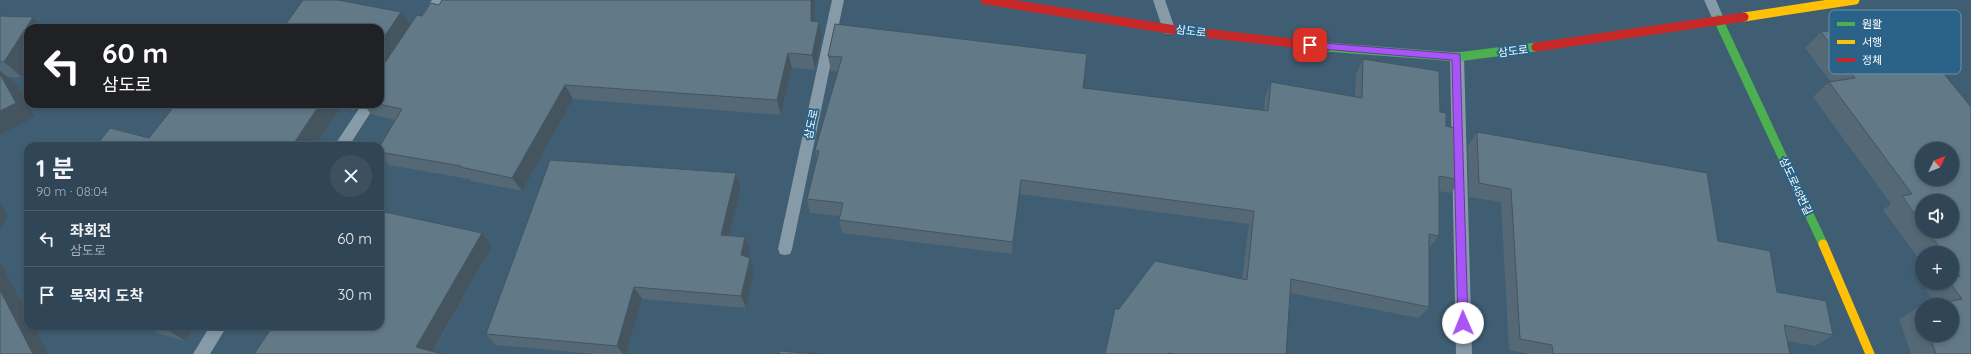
<!DOCTYPE html>
<html lang="ko">
<head>
<meta charset="utf-8">
<style>
  :root { --surface:#304656; --page:#3c5060; --text:#f1f3f6; --muted:#a8b1b9; --line:#4b5e6c }
  body { margin:0; font-family:Quicksand,"Noto Sans KR",sans-serif; background:var(--page); color:var(--text); height:100vh; display:flex; flex-direction:column; font-size:15px; white-space:nowrap }
  * { box-sizing:border-box; margin:0 }
  p { font-size:13px; color:var(--muted) }
  .icon { flex:none; width:22px; height:22px; fill:none; stroke:currentColor; stroke-width:2; stroke-linecap:round; stroke-linejoin:round }
  .map { position:relative; flex:1; overflow:hidden }
  .side { position:absolute; left:24px; top:142px; width:360px; height:188px; display:flex; flex-direction:column; background:var(--surface); border-radius:12px; box-shadow:0 2px 6px #0003,0 0 0 1px var(--line) }
  .side>* { flex:none }
  .guide { position:absolute; left:24px; top:24px; width:360px; height:84px; border-radius:12px; box-shadow:0 2px 6px #0003,0 0 0 1px var(--line); background:#202124; color:#fff; overflow:hidden }
  .needle { width:26px; rotate:47deg }
  .fabs { position:absolute; left:1915px; top:142px; display:grid; gap:8px }
  .fabs a { display:grid; place-items:center; width:44px; height:44px; border-radius:50%; background:var(--surface); box-shadow:0 2px 6px #0003,0 0 0 1px var(--line); font-size:20px }
  .pin { position:absolute; display:grid; place-items:center; width:34px; height:34px; color:#fff; margin:-17px; border-radius:8px; box-shadow:0 2px 6px #0006 }
  .me { position:absolute; width:44px; margin:-22px; rotate:359deg; stroke-linejoin:round; filter:drop-shadow(0 0 3px #0008) }
  .turn { display:flex; align-items:center; gap:14px; height:84px; padding:0 12px; font-size:18px }
  .turn .icon { width:52px; height:52px; stroke-width:2.5 }
  .turn b { display:block; font-size:28px; line-height:34px }
  .round { display:grid; place-items:center; flex:none; width:42px; height:42px; border-radius:21px; background:var(--page) }
  .summary { display:flex; align-items:center; justify-content:space-between; height:68px; padding:0 12px }
  h1 { font-size:24px; font-weight:700; line-height:30px }
  ul { padding:0; list-style:none }
  li { display:flex; align-items:center; gap:12px; height:56px; padding:0 12px; border-top:1px solid var(--line) }
  li div { flex:1 }
  li b { display:block; font-size:15px }
  li em { font-style:normal }
  .map>svg:first-child { display:block }
  .lines { fill:none; stroke-linecap:round; stroke-linejoin:round }
  .lane { fill:#879aa8; fill-rule:evenodd }
  .fast { stroke:#4caf50; stroke-width:9 }
  .slow { stroke:#ffc107; stroke-width:9 }
  .jam { stroke:#c62828; stroke-width:9 }
  .wall { fill:#546875; fill-rule:evenodd }
  .shaded-wall { fill:#45555f }
  .building { fill:#627988; stroke:#45555f; fill-rule:evenodd }
  .route { fill:#a855f7; stroke:#6d37a1 }
  .labels { text-anchor:middle; stroke-width:4; stroke-linejoin:round; paint-order:stroke }
  .street-label { font-size:11px; fill:#fff; stroke:#2b6288 }
  .key { fill:#2b6288; stroke:#6b91ac; stroke-width:1 }
  .key-label { font-size:11px; fill:#fff }
</style>
</head>
<body>
<div class="map">
<svg width="1971" height="354" viewBox="0 0 1971 354">
  <rect width="100%" height="100%" fill="#405e73"/>
  <g class="lines">
    <path class="lane" d="M 432,0 L 445,0 L 431,23 L 426,25 L 421,23 L 420,20 Z
      M 832,0 L 844,0 L 792,249 L 790,254 L 785,255 L 780,254 L 778,249 Z
      M 1153,0 L 1165,0 L 1175,29 L 1174,33 L 1169,34 L 1164,33 Z
      M 1704,0 L 1716,0 L 1724,19 L 1722,22 L 1718,24 L 1714,22 Z
      M 1457,52 L 1462,53 L 1464,57 L 1472,354 L 1456,354 L 1450,57 L 1452,53 Z
      M 362,104 L 376,104 L 349,146 L 334,146 Z
      M 210,326 L 227,326 L 210,354 L 193,354 Z"/>
    <path class="fast" d="M 1718,19 L 1823,244
      M 1326,47 L 1457,57 L 1536,47"/>
    <path class="slow" d="M 1744,17 L 1855,0
      M 1823,244 L 1870,354"/>
    <path class="jam" d="M 985,0 L 1169,29 L 1326,47
      M 1536,47 L 1744,17"/>
  </g>
  <path class="wall" d="M 442,0 L 815,0 L 814,22 L 819,22 L 822,38 L 815,70 L 792,68 L 781,115 L 573,99 L 522,191 L 471,181 L 469,179 L 389,165 L 380,155 L 380,146 L 395,120 L 371,114 L 363,104 L 380,104 L 410,25 L 422,16 L 439,5 Z
    M 0,16 L 33,17 L 45,28 L 28,28 L 22,77 L 7,77 L 16,83 L 35,117 L 0,135 Z
    M 835,24 L 1083,88 L 1264,111 L 1265,97 L 1271,82 L 1355,97 L 1356,74 L 1363,59 L 1440,112 L 1446,126 L 1461,180 L 1451,193 L 1439,191 L 1439,236 L 1429,248 L 1429,307 L 1419,318 L 1290,293 L 1286,354 L 1104,354 L 1119,309 L 1242,279 L 1249,224 L 1020,194 L 1012,254 L 842,233 L 839,220 L 840,216 L 810,213 L 807,199 L 817,159 L 815,150 L 838,71 L 831,71 L 828,56 Z
    M 1821,32 L 1971,107 L 1971,354 L 1911,354 L 1899,319 L 1919,307 L 1922,307 L 1922,335 L 1952,335 L 1936,304 L 1926,290 L 1937,284 L 1936,283 L 1952,283 L 1952,253 L 1922,253 L 1922,263 L 1883,210 L 1891,204 L 1813,97 L 1829,82 L 1831,82 L 1805,48 ZM 1922,201 L 1952,231 L 1922,231 Z
    M 176,104 L 361,104 L 356,111 L 341,107 L 315,146 L 96,146 L 149,138 Z
    M 1477,132 L 1718,241 L 1777,292 L 1833,335 L 1815,346 L 1787,341 L 1790,354 L 1530,354 L 1509,350 L 1501,202 L 1469,197 L 1468,146 Z
    M 736,173 L 741,187 L 729,236 L 745,237 L 750,250 L 748,257 L 754,270 L 746,308 L 642,299 L 626,354 L 595,354 L 496,345 L 486,334 Z
    M 380,211 L 482,233 L 492,246 L 433,352 L 442,354 L 254,354 L 269,332 L 247,326 L 380,326 Z
    M 147,326 L 195,326 L 185,341 L 159,334 Z"/>
  <path class="shaded-wall" d="M 811,0 L 815,0 L 814,36 L 811,21 Z
    M 401,12 L 412,27 L 380,74 L 380,43 Z
    M 33,17 L 45,28 L 28,28 L 28,68 L 22,77 L 4,62 Z
    M 819,22 L 822,38 L 815,70 L 812,55 Z
    M 788,53 L 792,68 L 781,115 L 777,100 Z
    M 0,71 L 16,83 L 35,117 L 0,135 Z
    M 565,85 L 573,99 L 522,191 L 512,178 Z
    M 320,104 L 338,104 L 341,107 L 315,146 L 292,146 Z
    M 350,104 L 361,104 L 356,111 Z
    M 736,173 L 741,187 L 726,248 L 721,235 Z
    M 1021,180 L 1020,194 L 1012,254 L 1013,242 Z
    M 0,201 L 8,217 L 0,228 Z
    M 482,233 L 492,246 L 431,354 L 416,347 Z
    M 745,237 L 750,250 L 746,268 L 741,255 Z
    M 750,258 L 754,270 L 746,308 L 741,296 Z
    M 0,261 L 28,315 L 28,326 L 34,326 L 48,354 L 33,354 L 0,290 Z
    M 634,287 L 642,299 L 626,354 L 623,354 L 617,346 Z
    M 170,326 L 195,326 L 185,341 L 167,329 Z"/>
  <path class="building" d="M 303,0 L 338,0 L 401,12 L 380,43 L 380,28 L 283,28 Z
    M 442,0 L 811,0 L 811,21 L 819,22 L 812,55 L 788,53 L 777,100 L 565,85 L 512,178 L 460,167 L 461,166 L 380,152 L 380,146 L 402,109 L 378,104 L 380,104 L 380,70 L 417,15 L 422,16 L 431,3 L 439,5 Z
    M 0,16 L 33,17 L 4,62 L 0,62 Z
    M 1900,20 L 1971,107 L 1971,354 L 1936,354 L 1929,335 L 1952,335 L 1952,305 L 1930,305 L 1962,299 L 1950,283 L 1952,283 L 1952,277 L 1960,276 L 1952,264 L 1952,253 L 1944,253 L 1927,231 L 1952,231 L 1952,201 L 1922,201 L 1922,224 L 1902,196 L 1912,194 L 1829,82 L 1855,78 L 1821,32 ZM 1922,149 L 1952,149 L 1952,179 L 1922,179 Z
    M 835,24 L 1087,54 L 1083,88 L 1268,111 L 1271,82 L 1362,98 L 1363,59 L 1439,71 L 1440,112 L 1446,113 L 1446,126 L 1459,129 L 1461,180 L 1439,176 L 1439,236 L 1429,234 L 1429,307 L 1291,279 L 1286,354 L 1174,354 L 1169,353 L 1168,354 L 1105,354 L 1115,309 L 1119,309 L 1155,261 L 1247,280 L 1254,211 L 1021,180 L 1013,242 L 839,220 L 843,203 L 807,199 L 819,151 L 815,150 L 842,57 L 828,56 Z
    M 0,74 L 16,103 L 0,111 Z
    M 176,104 L 320,104 L 292,146 L 96,146 L 110,128 L 149,138 Z
    M 1477,132 L 1707,173 L 1718,241 L 1770,251 L 1777,292 L 1826,301 L 1833,335 L 1784,325 L 1790,354 L 1553,354 L 1552,345 L 1520,339 L 1511,189 L 1479,183 Z
    M 550,160 L 736,173 L 721,235 L 745,237 L 741,255 L 750,258 L 741,296 L 634,287 L 617,346 L 486,334 Z
    M 380,211 L 482,233 L 416,347 L 442,354 L 254,354 L 273,326 L 380,326 Z
    M 0,290 L 33,354 L 0,354 Z
    M 1919,307 L 1922,307 L 1922,316 Z
    M 155,326 L 170,326 L 167,329 Z
    M 780,351 L 817,354 L 779,354 Z"/>
  <path class="route" d="M 1310,42 L 1460,54 L 1468,323 L 1466,326 L 1460,326 L 1458,323 L 1452,60 L 1310,48 L 1306,45 Z"/>
  <g class="labels">
    <g class="street-label">
      <text transform="translate(1191 31) rotate(7)" y="4">삼도로</text>
      <text transform="translate(1513 51) rotate(-7)" y="4">삼도로</text>
      <text transform="translate(811 124) rotate(-78)" y="4">삼도로</text>
      <text transform="translate(1796 186) rotate(65)" y="4">삼도로48번길</text>
    </g>
  </g>
  <rect x="1829" y="10" width="132" height="64" rx="6" class="key"/>
  <rect x="1837" y="22" width="18" height="4" fill="#4caf50"/>
  <rect x="1837" y="40" width="18" height="4" fill="#ffc107"/>
  <rect x="1837" y="58" width="18" height="4" fill="#c62828"/>
  <g class="key-label">
    <text x="1862" y="28">원활</text>
    <text x="1862" y="46">서행</text>
    <text x="1862" y="64">정체</text>
  </g>
</svg>
<div class="fabs">
<a><svg class="needle" viewBox="-14 -14 28 28"><path d="M0-13l5 13h-10z" fill="#e53935"/><path d="M0 13l5-13h-10z" fill="#a8b1b9"/></svg></a>
<a><svg class="icon" aria-label="sound" viewBox="0 0 24 24"><path d="M4 9h4l5-4v14l-5-4H4zM17 9q2 3 0 6"/></svg></a>
<a>+</a>
<a>−</a>
</div>
<div class="pin" style="left:1310px;top:45px;background:#d93025"><svg class="icon" aria-label="arrive" viewBox="0 0 24 24"><path d="M6 21V4h12l-3 4 3 4H6"/></svg></div>
<svg class="me" style="left:1463px;top:323px" viewBox="-20 -20 40 40"><circle r="19" fill="#fff"/><path d="M0-13L10 11 0 6-10 11z" fill="#a855f7"/></svg>
<div class="guide">
<div class="turn"><svg class="icon" aria-label="left" viewBox="0 0 24 24"><path d="M17 20v-9H6M10 6l-5 5 5 5"/></svg><div><b>60 m</b>삼도로</div></div>
</div>
<section class="side">
<div class="summary"><div><h1>1 분</h1><p>90 m · 08:04</p></div><a class="round"><svg class="icon" aria-label="close" viewBox="0 0 24 24"><path d="M6 6l12 12M18 6L6 18"/></svg></a></div>
<ul>
<li><svg class="icon" aria-label="left" viewBox="0 0 24 24"><path d="M17 20v-9H6M10 6l-5 5 5 5"/></svg><div><b>좌회전</b><p>삼도로</p></div><em>60 m</em></li>
<li><svg class="icon" aria-label="arrive" viewBox="0 0 24 24"><path d="M6 21V4h12l-3 4 3 4H6"/></svg><div><b>목적지 도착</b></div><em>30 m</em></li>
</ul>
</section>
</div>
</body>
</html>
